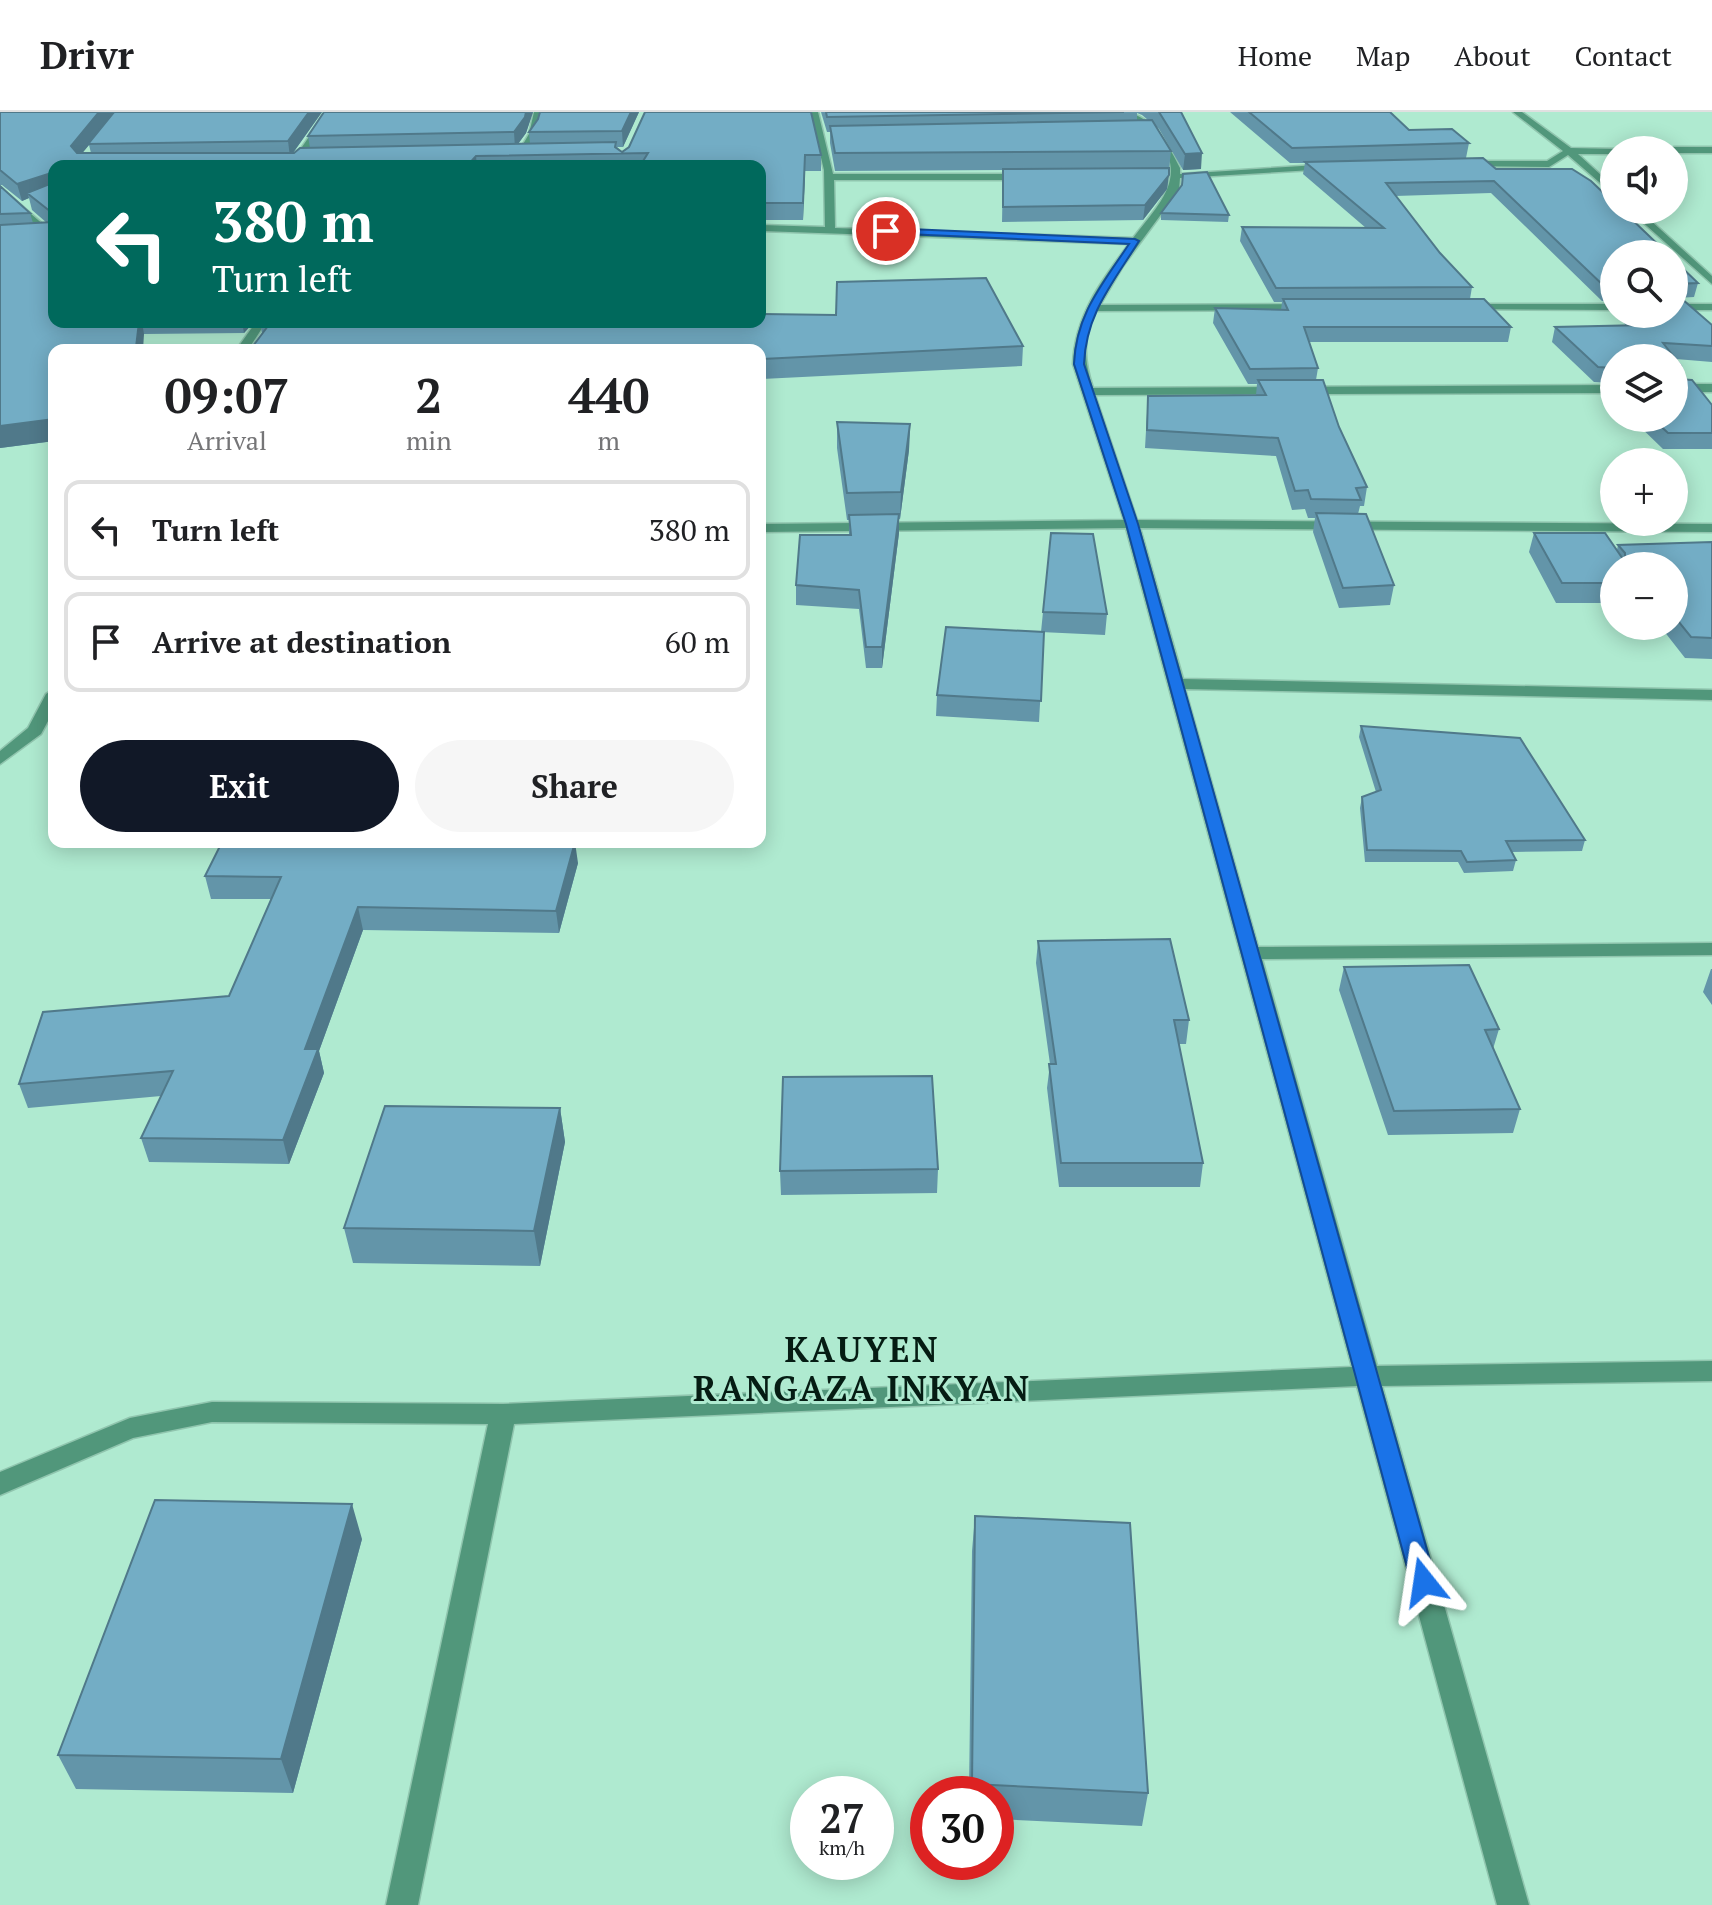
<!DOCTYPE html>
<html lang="en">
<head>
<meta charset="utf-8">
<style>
  :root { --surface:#fff; --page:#f6f6f6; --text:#202124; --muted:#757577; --line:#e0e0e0; --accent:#111827 }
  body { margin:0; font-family:"PT Serif",serif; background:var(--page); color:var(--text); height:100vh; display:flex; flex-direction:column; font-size:30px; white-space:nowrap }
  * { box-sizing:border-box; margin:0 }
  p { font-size:26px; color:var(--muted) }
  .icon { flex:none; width:44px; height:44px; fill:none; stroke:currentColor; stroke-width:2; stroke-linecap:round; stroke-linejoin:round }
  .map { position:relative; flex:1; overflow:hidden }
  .sheet { position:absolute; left:48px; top:232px; width:718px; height:504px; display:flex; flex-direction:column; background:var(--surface); border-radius:16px; box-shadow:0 4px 20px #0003 }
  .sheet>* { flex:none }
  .guide { position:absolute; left:48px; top:48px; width:718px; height:168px; border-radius:16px; box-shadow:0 4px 20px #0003; background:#00695c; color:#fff; overflow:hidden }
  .tools { position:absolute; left:1600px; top:24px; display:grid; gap:16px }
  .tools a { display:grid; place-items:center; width:88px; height:88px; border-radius:50%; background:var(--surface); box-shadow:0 4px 20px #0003; font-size:40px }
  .speed { position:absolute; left:790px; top:1664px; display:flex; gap:16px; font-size:40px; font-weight:700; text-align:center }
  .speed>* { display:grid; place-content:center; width:104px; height:104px; border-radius:50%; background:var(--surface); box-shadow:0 4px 20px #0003; line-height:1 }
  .speed small { font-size:20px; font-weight:400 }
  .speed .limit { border:12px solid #d22; background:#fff; color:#111 }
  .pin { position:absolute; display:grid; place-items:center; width:68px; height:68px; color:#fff; margin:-34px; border:4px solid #fff; border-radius:50%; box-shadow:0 2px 8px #0007 }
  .me { position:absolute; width:88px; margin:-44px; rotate:345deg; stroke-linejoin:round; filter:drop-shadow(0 0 6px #0008) }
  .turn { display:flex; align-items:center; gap:28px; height:168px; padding:0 32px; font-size:36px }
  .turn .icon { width:104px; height:104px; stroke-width:2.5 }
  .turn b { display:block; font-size:56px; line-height:68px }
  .eta { display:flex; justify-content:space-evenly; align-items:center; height:136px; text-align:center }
  .eta b { font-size:48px; font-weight:600; line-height:56px }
  .action { display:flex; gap:16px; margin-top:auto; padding:16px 32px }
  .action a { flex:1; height:92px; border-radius:48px; background:var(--accent); color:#fff; font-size:32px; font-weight:600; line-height:92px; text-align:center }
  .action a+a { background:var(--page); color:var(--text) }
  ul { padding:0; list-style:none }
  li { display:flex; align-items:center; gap:24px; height:100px; margin:0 16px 12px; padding:0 16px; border:4px solid var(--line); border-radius:16px }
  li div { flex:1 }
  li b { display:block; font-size:30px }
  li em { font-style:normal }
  header { display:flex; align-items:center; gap:48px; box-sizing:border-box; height:112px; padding:0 40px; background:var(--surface); border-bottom:2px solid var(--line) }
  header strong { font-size:38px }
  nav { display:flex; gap:44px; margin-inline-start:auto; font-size:28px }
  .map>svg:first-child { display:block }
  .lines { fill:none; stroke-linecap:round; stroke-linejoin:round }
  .minor-casing { stroke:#90c5ae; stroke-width:3 }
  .minor { fill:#51977b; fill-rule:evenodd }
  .wall { fill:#6395a9; fill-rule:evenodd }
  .shaded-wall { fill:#50798a }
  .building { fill:#73adc5; stroke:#50798a; stroke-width:2 }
  .route { fill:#1a73e8; stroke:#114b97; stroke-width:2 }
  .labels { text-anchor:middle; stroke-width:6; stroke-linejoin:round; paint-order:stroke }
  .near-district-label { font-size:34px; font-weight:bold; letter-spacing:2px; fill:#051c13; stroke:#afead0 }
</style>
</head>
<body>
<header>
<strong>Drivr</strong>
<nav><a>Home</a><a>Map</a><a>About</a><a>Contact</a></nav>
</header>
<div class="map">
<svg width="1712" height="1793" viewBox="0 0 1712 1793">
  <rect width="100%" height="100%" fill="#afead0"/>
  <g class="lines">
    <g class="minor-casing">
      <path id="minor" d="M 326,0 L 334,0 L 297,54 L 289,54 Z
        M 534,0 L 542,0 L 537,22 L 521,46 L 515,46 L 529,22 Z
        M 810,0 L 818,0 L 833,62 L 1030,62 L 1034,65 L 1030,68 L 834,68 L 835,116 L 1133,126 C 1157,94 1190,65 1157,26 C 1148,15 1131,9 1120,0 C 1151,0 1168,32 1180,56 L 1180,62 L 1333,52 L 1330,57 L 1180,66 L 1179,78 L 1123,154 L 1100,193 L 1306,192 L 1311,195 L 1306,198 L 1096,199 C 1082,226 1084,249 1093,276 L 1614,273 L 1614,281 L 1095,283 L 1137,408 L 1712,412 L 1712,420 L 1140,416 L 1183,567 L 1712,578 L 1712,588 L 1185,577 L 1258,835 L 1712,831 L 1712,843 L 1262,847 L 1377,1254 L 1712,1249 L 1712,1269 L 1382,1274 L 1529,1793 L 1497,1793 L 1357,1274 L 514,1312 L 418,1793 L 386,1793 L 488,1312 L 212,1310 L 133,1326 L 0,1383 L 0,1360 L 130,1306 L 212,1290 L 503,1292 L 1352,1255 L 1126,416 L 760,420 L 760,412 L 1124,408 L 1073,252 C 1075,204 1101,169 1129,132 L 760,119 L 760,113 L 825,115 L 824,58 Z
        M 1513,0 L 1522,0 L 1571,36 L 1617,37 L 1614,42 L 1578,42 L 1614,75 L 1614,83 L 1568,43 L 1549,55 L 1463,54 L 1466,49 L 1547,49 L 1563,39 Z
        M 1674,35 L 1712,35 L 1712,41 L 1674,41 L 1670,38 Z
        M 0,75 L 53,121 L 53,125 L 47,125 L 0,83 Z
        M 1629,98 L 1639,98 L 1712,164 L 1712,172 Z
        M 1466,192 L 1614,192 L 1614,198 L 1462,197 L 1461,195 Z
        M 1674,192 L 1712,192 L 1712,198 L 1674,198 Z
        M 256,210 L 266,210 L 248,238 L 236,238 Z
        M 1674,272 L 1712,272 L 1712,280 L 1674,280 Z
        M 54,577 L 54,598 L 41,622 L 0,652 L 0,639 L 28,616 L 46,582 Z"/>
    </g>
    <use href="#minor" class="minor"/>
  </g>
  <path class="wall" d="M 0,0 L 322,0 L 293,41 L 310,36 L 308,24 L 324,0 L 533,0 L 526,21 L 518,32 L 530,32 L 529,20 L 538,7 L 540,0 L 639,0 L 623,35 L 617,35 L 622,40 L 821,43 L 821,59 L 805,59 L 803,108 L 760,108 L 760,54 L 54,54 L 54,210 L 254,210 L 244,221 L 144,222 L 54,238 L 54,329 L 0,336 L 0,74 L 30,101 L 33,111 L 47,111 L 32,98 L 29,86 L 22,89 L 2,73 L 0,73 ZM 89,33 L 91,41 L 82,41 Z
    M 821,0 L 1181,0 L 1201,57 L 1183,58 L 1159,17 L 1156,14 L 1171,39 L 1167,77 L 1143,108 L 1002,110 L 1003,58 L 835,59 L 830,31 L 830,20 L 827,20 ZM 1137,1 L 1142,3 L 1148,8 L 1137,8 Z
    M 1230,0 L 1390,0 L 1409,18 L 1469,31 L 1466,46 L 1496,57 L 1614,142 L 1614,190 L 1602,189 L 1491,81 L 1395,84 L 1440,141 L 1472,175 L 1470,187 L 1511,215 L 1508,230 L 1309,230 L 1318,256 L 1316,268 L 1367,375 L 1364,394 L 1360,394 L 1358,402 L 1394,473 L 1390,493 L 1339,496 L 1313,420 L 1315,406 L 1308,406 L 1305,397 L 1292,398 L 1276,344 L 1145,336 L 1148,284 L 1256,283 L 1257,272 L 1248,272 L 1213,211 L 1215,196 L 1281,198 L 1282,190 L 1274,190 L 1240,129 L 1242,115 L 1366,116 L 1303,62 L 1305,51 L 1290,51 Z
    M 1161,101 L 1229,103 L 1228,110 L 1161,108 Z
    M 1674,148 L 1698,171 L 1694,185 L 1676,186 L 1712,213 L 1712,250 L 1676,247 L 1681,254 L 1678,267 L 1712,293 L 1712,337 L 1663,337 L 1631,306 L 1674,306 L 1614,246 L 1614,289 L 1608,284 L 1612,271 L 1594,270 L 1552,230 L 1555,215 L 1626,213 L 1615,202 L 1674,202 Z
    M 260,210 L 760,210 L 1023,234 L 1022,254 L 760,267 L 760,238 L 262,221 Z
    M 837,310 L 910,312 L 909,338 L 900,407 L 899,407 L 899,421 L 882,556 L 866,556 L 859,497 L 796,493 L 796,473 L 849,423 L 849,408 L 847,408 L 837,336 Z
    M 1534,421 L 1617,438 L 1618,433 L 1712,430 L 1712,547 L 1685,546 L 1660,514 L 1674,514 L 1674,454 L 1614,454 L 1614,491 L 1556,491 L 1529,440 Z
    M 1043,500 L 1107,502 L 1105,523 L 1041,520 Z
    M 1044,520 L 1039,610 L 936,604 L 937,583 Z
    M 1361,614 L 1585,728 L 1582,739 L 1512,740 L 1516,748 L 1513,759 L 1464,761 L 1458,750 L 1365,750 L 1360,696 L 1362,685 L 1376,680 L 1359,625 Z
    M 578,751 L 559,821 L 363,818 L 319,939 L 324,961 L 289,1052 L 149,1050 L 141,1026 L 161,984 L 28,996 L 19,972 L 229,884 L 271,787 L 211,787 L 205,764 Z
    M 1038,829 L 1189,908 L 1186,932 L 1178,932 L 1203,1051 L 1200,1075 L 1059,1075 L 1047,976 L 1050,952 L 1036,851 Z
    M 1344,855 L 1499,917 L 1493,937 L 1520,997 L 1513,1021 L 1388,1023 L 1339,878 Z
    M 1711,857 L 1712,857 L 1712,893 L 1703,880 Z
    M 560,996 L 565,1030 L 540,1154 L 353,1151 L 344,1116 Z
    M 938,1057 L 937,1081 L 781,1083 L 780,1059 Z
    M 975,1404 L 1148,1681 L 1142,1714 L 996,1707 L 996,1682 L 969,1682 L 972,1439 Z
    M 362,1427 L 293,1681 L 76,1677 L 58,1643 Z"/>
  <path class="shaded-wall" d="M 99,0 L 116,0 L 75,50 L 71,34 Z
    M 309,0 L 322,0 L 290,45 L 288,29 Z
    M 526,0 L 533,0 L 526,21 L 515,36 L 514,20 Z
    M 631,0 L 639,0 L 623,35 L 622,19 Z
    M 1202,41 L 1201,57 L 1183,58 L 1185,42 Z
    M 805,43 L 805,59 L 803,108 L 803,91 Z
    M 476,44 L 477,54 L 467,54 Z
    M 51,61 L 54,71 L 27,81 L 29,86 L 22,89 L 17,72 Z
    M 1169,63 L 1167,77 L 1143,108 L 1145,93 Z
    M 139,210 L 142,210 L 144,222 L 143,238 L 108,238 Z
    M 242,210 L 254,210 L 244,221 Z
    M 51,243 L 54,243 L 54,267 Z
    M 1681,254 L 1677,269 L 1675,257 Z
    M 54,307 L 54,329 L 0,336 L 0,314 Z
    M 910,312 L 909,338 L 900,407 L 901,380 Z
    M 899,402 L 899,421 L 882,556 L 882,535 Z
    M 575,730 L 578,751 L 559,821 L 556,799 Z
    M 358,795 L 363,818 L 319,939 L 324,961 L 289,1052 L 283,1028 L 305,937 Z
    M 560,996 L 565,1030 L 540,1154 L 534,1119 Z
    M 352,1392 L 362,1427 L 293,1681 L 281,1647 Z"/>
  <path class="building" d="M 0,0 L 99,0 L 71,34 L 77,41 L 294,41 L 300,36 L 616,30 L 615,35 L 622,40 L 629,35 L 645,0 L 811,0 L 821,43 L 805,43 L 803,91 L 760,91 L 760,54 L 640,54 L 648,41 L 476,44 L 467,54 L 54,54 L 54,210 L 139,210 L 136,235 L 108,238 L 54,238 L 54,243 L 51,243 L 54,267 L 54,307 L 0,314 L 0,113 L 52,110 L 51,100 L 27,81 L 52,71 L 51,61 L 17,72 L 0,58 Z
    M 114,0 L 309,0 L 288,29 L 88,32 Z
    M 324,0 L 526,0 L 525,5 L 514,20 L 308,24 Z
    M 540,0 L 631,0 L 622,19 L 529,20 L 538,7 Z
    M 826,0 L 1124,0 L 827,5 Z
    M 1159,0 L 1181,0 L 1202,41 L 1185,42 Z
    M 1249,0 L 1390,0 L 1409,18 L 1452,17 L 1469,31 L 1292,36 Z
    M 1152,8 L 1171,39 L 835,41 L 830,14 Z
    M 1483,46 L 1496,57 L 1572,57 L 1591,69 L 1614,91 L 1614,98 L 1622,98 L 1668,142 L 1614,142 L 1614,175 L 1605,175 L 1494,69 L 1386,71 L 1440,141 L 1472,175 L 1276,176 L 1242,115 L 1384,116 L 1305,50 Z
    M 1169,56 L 1169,63 L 1145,93 L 1003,95 L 1003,57 Z
    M 1207,60 L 1229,103 L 1161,101 L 1182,73 L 1183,62 Z
    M 0,74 L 30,101 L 0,102 Z
    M 1674,148 L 1698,171 L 1674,172 Z
    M 986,166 L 1023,234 L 760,247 L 760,238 L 250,238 L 271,210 L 760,210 L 760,202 L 836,203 L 837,170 Z
    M 1674,180 L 1676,186 L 1682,187 L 1712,213 L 1712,234 L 1663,231 L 1681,254 L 1675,257 L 1676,267 L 1692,268 L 1712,293 L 1712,321 L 1668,321 L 1652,306 L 1674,306 L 1674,246 L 1614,246 L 1614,256 L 1598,255 L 1555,215 L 1645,213 L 1633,202 L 1674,202 Z
    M 1283,187 L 1484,187 L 1511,215 L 1304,215 L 1318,256 L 1250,257 L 1215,196 L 1288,198 Z
    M 1258,268 L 1323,268 L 1339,315 L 1367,375 L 1356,376 L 1361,388 L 1311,387 L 1308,378 L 1295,379 L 1278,326 L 1147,318 L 1148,284 L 1266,283 Z
    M 837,310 L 910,312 L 901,380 L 847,381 Z
    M 1316,401 L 1366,402 L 1394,473 L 1343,476 Z
    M 899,402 L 882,535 L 866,535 L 859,478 L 796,473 L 800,423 L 851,423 L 849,403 Z
    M 1051,421 L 1093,422 L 1107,502 L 1043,500 Z
    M 1534,421 L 1605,421 L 1625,450 L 1625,441 L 1618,433 L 1712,430 L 1712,526 L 1691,525 L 1674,504 L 1674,454 L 1614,454 L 1614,471 L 1562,471 Z
    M 946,515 L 1044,520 L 1041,589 L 937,583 Z
    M 1361,614 L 1520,626 L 1585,728 L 1506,729 L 1516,748 L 1467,750 L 1461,739 L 1367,738 L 1362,685 L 1381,678 Z
    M 222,730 L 575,730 L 556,799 L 358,795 L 305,937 L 318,937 L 283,1028 L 141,1026 L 173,959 L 19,972 L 43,900 L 229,884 L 281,765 L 205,764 Z
    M 1170,827 L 1189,908 L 1174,908 L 1203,1051 L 1061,1051 L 1049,952 L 1056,952 L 1038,829 Z
    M 1469,853 L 1499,917 L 1485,918 L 1520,997 L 1394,999 L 1344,855 Z
    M 932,964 L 938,1057 L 780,1059 L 783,965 Z
    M 385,994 L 560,996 L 534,1119 L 344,1116 Z
    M 155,1388 L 352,1392 L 281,1647 L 58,1643 Z
    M 975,1404 L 1130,1411 L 1148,1681 L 972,1672 Z"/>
  <path class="route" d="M 886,116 L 1135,127 L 1139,129 C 1113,171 1086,201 1084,252 L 1138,412 L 1436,1470 L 1433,1478 L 1424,1481 L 1415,1478 L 1411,1470 L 1126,412 L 1074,252 C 1076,202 1102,173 1129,132 L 883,121 Z"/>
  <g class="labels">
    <g class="near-district-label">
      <text x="862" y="1250">KAUYEN<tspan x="862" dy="39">RANGAZA INKYAN</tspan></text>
    </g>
  </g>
</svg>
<div class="tools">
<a><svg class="icon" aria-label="sound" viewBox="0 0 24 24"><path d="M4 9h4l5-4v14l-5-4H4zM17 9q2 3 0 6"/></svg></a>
<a><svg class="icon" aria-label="search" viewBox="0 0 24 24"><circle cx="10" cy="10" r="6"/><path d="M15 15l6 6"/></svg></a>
<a><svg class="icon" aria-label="layers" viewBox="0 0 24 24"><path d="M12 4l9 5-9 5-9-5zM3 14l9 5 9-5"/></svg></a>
<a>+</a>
<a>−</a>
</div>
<div class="speed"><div>27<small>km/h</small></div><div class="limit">30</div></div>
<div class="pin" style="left:886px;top:119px;background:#d93025"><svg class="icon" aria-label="arrive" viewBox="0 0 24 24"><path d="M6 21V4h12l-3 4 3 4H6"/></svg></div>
<svg class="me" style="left:1424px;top:1470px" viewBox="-20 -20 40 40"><path d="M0-17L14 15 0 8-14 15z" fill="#1a73e8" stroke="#fff" stroke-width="4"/></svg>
<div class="guide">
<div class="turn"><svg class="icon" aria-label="left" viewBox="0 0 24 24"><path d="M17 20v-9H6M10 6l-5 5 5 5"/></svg><div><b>380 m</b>Turn left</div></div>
</div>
<section class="sheet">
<div class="eta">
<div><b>09:07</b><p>Arrival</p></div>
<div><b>2</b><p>min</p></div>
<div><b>440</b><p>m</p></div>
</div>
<ul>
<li><svg class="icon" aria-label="left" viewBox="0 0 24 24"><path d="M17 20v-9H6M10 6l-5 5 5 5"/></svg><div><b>Turn left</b></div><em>380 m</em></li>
<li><svg class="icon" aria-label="arrive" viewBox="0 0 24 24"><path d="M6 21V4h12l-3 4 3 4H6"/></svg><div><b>Arrive at destination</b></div><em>60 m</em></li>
</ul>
<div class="action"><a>Exit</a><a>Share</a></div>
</section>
</div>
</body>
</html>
